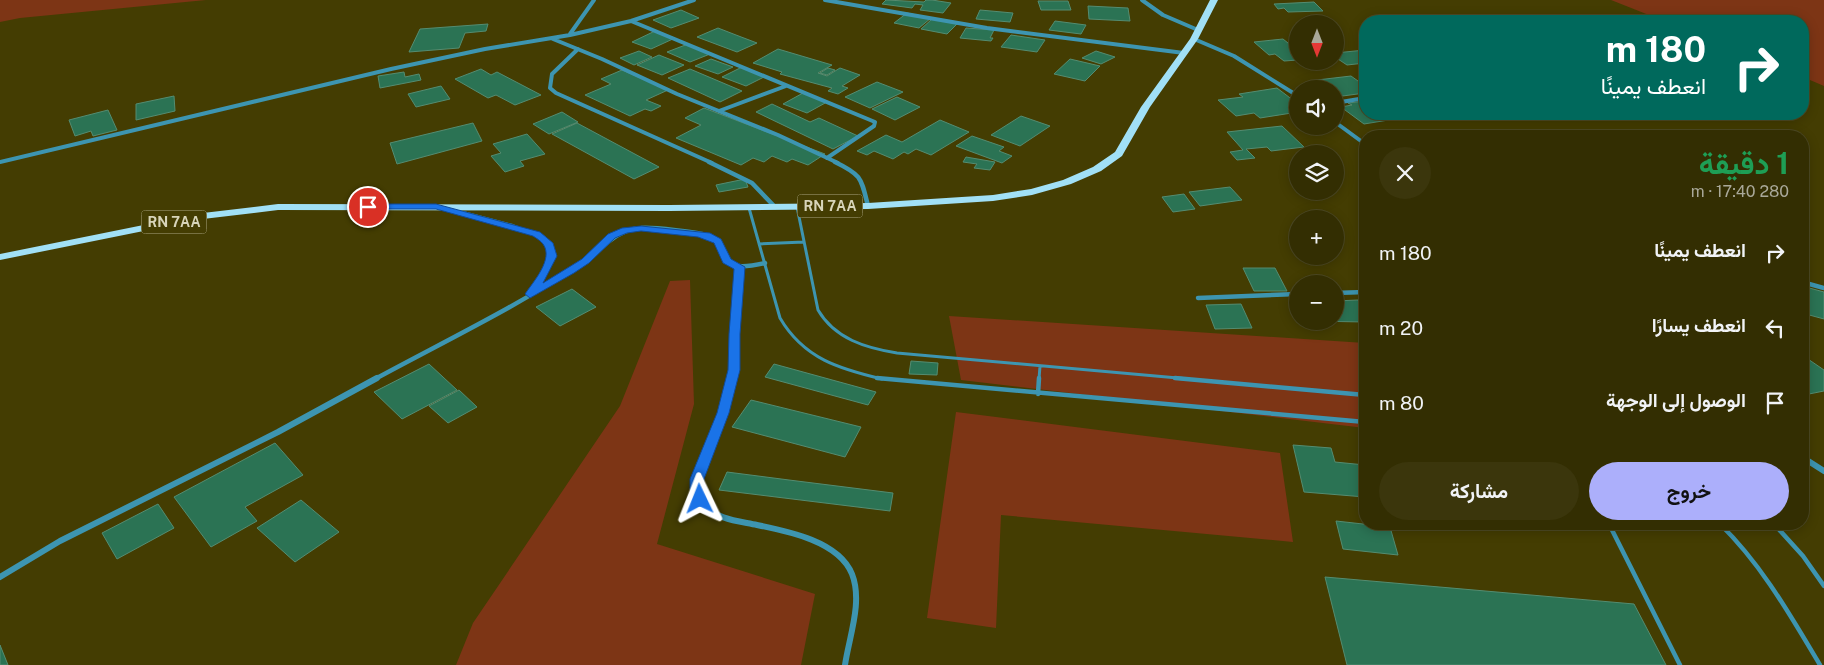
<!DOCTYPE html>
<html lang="ar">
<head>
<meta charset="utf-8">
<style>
  :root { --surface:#332e02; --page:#3b360c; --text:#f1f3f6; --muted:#a9a899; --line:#4e4a24; --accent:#acaffb }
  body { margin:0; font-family:"Public Sans",Vazirmatn,sans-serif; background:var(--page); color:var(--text); direction:rtl; height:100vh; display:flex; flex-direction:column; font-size:19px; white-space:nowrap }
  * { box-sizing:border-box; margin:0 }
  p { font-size:16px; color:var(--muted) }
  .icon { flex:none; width:28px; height:28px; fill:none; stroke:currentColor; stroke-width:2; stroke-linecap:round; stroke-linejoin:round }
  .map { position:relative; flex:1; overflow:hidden; direction:ltr }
  .sheet { position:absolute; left:1359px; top:130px; width:450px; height:400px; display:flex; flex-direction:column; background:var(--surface); border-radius:20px; box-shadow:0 2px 12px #0003,0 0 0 1px var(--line); direction:rtl }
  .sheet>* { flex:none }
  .hud { position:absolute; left:1359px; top:15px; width:450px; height:105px; border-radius:20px; box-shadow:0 2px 12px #0003,0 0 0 1px var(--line); direction:rtl; background:#00695c; color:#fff; overflow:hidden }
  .needle { width:32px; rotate:180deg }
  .tools { position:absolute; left:1289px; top:15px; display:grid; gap:10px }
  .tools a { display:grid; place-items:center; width:55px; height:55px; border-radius:50%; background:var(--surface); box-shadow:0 2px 12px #0003,0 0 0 1px var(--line); font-size:25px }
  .pin { position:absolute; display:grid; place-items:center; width:42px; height:42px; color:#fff; margin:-21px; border:2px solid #fff; border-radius:50%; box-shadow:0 1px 5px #0007 }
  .me { position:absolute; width:55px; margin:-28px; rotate:358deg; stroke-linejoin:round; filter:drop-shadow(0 0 4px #0008) }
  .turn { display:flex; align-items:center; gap:18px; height:105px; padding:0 20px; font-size:22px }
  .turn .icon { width:65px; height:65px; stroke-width:2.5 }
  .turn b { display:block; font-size:35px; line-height:42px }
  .round { display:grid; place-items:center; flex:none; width:52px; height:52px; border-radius:26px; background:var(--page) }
  .headline { display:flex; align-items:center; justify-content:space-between; height:85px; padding:0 20px }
  h1 { font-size:30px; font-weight:700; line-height:38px; color:#1e9e55 }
  .cta { display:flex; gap:10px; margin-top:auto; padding:10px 20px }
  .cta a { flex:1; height:58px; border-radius:30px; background:var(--accent); color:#111; font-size:20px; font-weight:700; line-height:58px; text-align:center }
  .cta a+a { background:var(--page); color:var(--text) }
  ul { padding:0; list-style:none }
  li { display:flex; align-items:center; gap:15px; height:75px; padding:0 20px }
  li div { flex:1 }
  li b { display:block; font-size:19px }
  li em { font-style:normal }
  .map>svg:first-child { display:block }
  .green { fill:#7d3515 }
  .building { fill:#2b7354; stroke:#548c71 }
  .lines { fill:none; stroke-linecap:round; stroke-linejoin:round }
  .lane-far1 { stroke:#3d95b1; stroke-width:3 }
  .lane { stroke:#3d95b1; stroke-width:4.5 }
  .street-far2 { stroke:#3d95b1; stroke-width:4 }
  .street-far1 { stroke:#3d95b1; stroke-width:4.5 }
  .street { stroke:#3d95b1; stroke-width:6 }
  .primary { fill:#a1e0f6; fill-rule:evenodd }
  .route { fill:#1a73e8; stroke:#114b97 }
  .labels { text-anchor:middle; stroke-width:4.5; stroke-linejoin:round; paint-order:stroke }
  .shield { fill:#443d02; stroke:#aba782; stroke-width:1 }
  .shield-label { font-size:14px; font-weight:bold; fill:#d7d4b9 }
</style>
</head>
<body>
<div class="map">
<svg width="1824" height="665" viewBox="0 0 1824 665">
  <rect width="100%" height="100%" fill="#443d02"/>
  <path class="green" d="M 0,0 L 206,0 L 20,18 L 0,22 Z
    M 1611,0 L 1824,0 L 1824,86 L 1803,77 L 1802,21 L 1664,21 Z
    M 690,280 L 694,404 L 657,544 L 815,594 L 801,665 L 456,665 L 473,623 L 620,406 L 670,281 Z
    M 949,316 L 1365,343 L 1365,428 L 961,380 Z
    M 956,412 L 1280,453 L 1293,542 L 1001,515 L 996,628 L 927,618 Z"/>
  <path class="building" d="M 886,0 L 924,2 L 926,0 L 932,0 L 951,3 L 943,13 L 920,10 L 923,5 L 915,4 L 912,8 L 882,4 Z
    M 1038,1 L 1068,1 L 1071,10 L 1041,10 Z
    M 1314,2 L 1323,11 L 1288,12 L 1284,8 L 1278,9 L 1274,4 Z
    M 1088,6 L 1128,8 L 1130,21 L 1089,19 Z
    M 681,10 L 699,18 L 671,28 L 653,20 Z
    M 980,10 L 1013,13 L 1010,22 L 976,19 Z
    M 907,13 L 931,18 L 919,28 L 894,23 Z
    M 932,19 L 957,24 L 947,34 L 921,29 Z
    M 1055,21 L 1086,25 L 1081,34 L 1049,30 Z
    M 488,24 L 486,31 L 465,33 L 459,48 L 409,52 L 420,29 Z
    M 718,28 L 736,35 L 757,43 L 737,52 L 697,37 Z
    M 966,28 L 994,30 L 990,38 L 993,38 L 991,41 L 960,38 Z
    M 655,31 L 675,38 L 651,49 L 632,42 Z
    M 1011,35 L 1045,40 L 1037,52 L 1001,47 Z
    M 1283,39 L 1298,51 L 1298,60 L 1284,61 L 1275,54 L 1269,55 L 1254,42 Z
    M 688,44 L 710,54 L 690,62 L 667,52 Z
    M 778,49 L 832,65 L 818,73 L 827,76 L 840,68 L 860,75 L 842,86 L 848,88 L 838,94 L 828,91 L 832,88 L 780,74 L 782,72 L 753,63 Z
    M 1365,50 L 1365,63 L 1347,65 L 1335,57 L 1335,53 Z
    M 639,51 L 652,57 L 634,65 L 620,58 Z
    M 1096,51 L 1115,57 L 1101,64 L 1082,58 Z
    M 659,55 L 684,65 L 662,75 L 637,65 Z
    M 711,59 L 733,67 L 718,74 L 695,66 Z
    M 1070,59 L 1100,66 L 1085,81 L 1054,74 Z
    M 1318,62 L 1327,67 L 1319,69 L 1310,64 Z
    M 742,67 L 766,76 L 746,86 L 722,77 Z
    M 828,68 L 835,70 L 827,75 L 820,73 Z
    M 481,69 L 491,75 L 497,72 L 541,95 L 515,105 L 496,95 L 488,98 L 455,79 Z
    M 690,69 L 742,91 L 720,102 L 668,78 Z
    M 622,70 L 668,90 L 646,100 L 661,106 L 651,111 L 645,109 L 630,116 L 585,95 L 611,84 L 601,79 Z
    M 404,72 L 405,77 L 419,74 L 421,80 L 380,88 L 378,76 Z
    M 1351,76 L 1365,86 L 1365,93 L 1335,97 L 1335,89 L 1316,89 L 1310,84 L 1320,83 L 1317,80 Z
    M 877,82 L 903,92 L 870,108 L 845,97 Z
    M 441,86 L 450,99 L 416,107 L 408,94 Z
    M 1277,88 L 1298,104 L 1298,112 L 1260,118 L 1254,113 L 1236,116 L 1218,100 L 1243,97 L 1239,94 Z
    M 803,93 L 827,102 L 807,113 L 783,104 Z
    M 174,96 L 175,111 L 136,120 L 136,104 Z
    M 897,97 L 920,107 L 895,120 L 872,109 Z
    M 1365,101 L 1365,114 L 1401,114 L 1407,117 L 1364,124 L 1341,107 L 1352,105 L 1348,103 Z
    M 772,104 L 810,122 L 819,118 L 858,136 L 833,149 L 756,112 Z
    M 704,108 L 825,154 L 808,165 L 792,159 L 787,162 L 772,156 L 764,162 L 753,158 L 741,165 L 676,138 L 701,125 L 685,118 Z
    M 108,110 L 117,130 L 93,136 L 91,131 L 75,136 L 69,120 Z
    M 562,112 L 578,122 L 549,134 L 533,124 Z
    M 1021,116 L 1050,126 L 1020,146 L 991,135 Z
    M 940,120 L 969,132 L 931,155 L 916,149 L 908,154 L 904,152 L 893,159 L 874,151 L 867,155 L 857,151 L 886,135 L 902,142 Z
    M 473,123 L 482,141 L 397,164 L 390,143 Z
    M 577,123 L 659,167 L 634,179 L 552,134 Z
    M 1282,126 L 1304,147 L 1271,151 L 1267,147 L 1246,149 L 1255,158 L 1237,160 L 1230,152 L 1243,150 L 1227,132 Z
    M 527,134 L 545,154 L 520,161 L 524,166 L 505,172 L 491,156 L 501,153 L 493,144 Z
    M 972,136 L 1004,147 L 999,151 L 1012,156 L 1002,163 L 956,146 Z
    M 966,157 L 995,162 L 990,170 L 974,168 L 977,164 L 963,162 Z
    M 745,179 L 748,187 L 719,192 L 716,185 Z
    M 1230,187 L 1242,200 L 1200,206 L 1189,192 Z
    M 1184,194 L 1195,209 L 1173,212 L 1162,197 Z
    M 1243,268 L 1275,268 L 1287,291 L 1254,291 Z
    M 1802,286 L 1824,292 L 1824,319 L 1802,313 Z
    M 572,289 L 596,307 L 560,326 L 536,307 Z
    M 1358,300 L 1365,313 L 1365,322 L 1310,321 L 1335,321 L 1335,301 Z
    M 1241,304 L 1252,328 L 1215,329 L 1206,305 Z
    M 1802,357 L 1805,357 L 1824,370 L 1824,391 L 1809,394 L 1802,389 Z
    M 911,361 L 938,363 L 937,375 L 909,374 Z
    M 429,364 L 457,390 L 402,419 L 374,392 Z
    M 774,364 L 876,392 L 868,405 L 765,377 Z
    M 459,390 L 477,407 L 448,423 L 429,406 Z
    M 751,400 L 861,427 L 845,457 L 732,427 Z
    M 275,443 L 303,475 L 245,507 L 257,521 L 211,547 L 174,497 Z
    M 1293,445 L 1331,448 L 1335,462 L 1365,465 L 1365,497 L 1304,492 Z
    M 727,472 L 789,480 L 893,493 L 890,511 L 719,490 Z
    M 301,500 L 339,532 L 295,562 L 257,528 Z
    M 158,504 L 174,528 L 117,559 L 102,533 Z
    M 1336,521 L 1390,527 L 1398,555 L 1343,549 Z
    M 1325,577 L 1634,604 L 1666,665 L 1347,665 Z
    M 0,645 L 8,665 L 0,665 Z"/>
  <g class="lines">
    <path class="lane-far1" d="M 797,207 L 818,310 C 835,339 866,348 897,353 L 1189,379
      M 749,208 L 780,318 C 804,359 840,369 882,379
      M 759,244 L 804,242
      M 1039,379 L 1040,366"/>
    <path class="lane" d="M 877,378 L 1365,422
      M 1175,378 L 1365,395
      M 1038,394 L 1039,378
      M 1609,524 L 1680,665
      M 1720,524 C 1762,565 1790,615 1820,665
      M 1774,524 L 1803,556 L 1824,586"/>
    <path class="street-far2" d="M 825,0 L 987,28 L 1184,53
      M 1142,0 L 1163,15 L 1198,30
      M 631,21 L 875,122 L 874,126 L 827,158
      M 570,34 L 594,0
      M 553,39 L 602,59 L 677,94 L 778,135 L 838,163
      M 1194,39 L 1234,56 L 1298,96
      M 578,49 L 552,74 L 550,88 L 556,93 L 712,163
      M 1335,103 L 1365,98
      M 719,111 L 786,86
      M 1335,122 L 1365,144
      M 0,162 L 391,69 L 485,49 L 570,35 L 631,21 L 694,0"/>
    <path class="street-far1" d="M 709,162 L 752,183 L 775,207
      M 835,162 C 862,175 861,178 868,206
      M 447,209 L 512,226 L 544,238 L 551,250 L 551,260 L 531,293
      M 1802,282 L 1824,288
      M 1335,293 L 1365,292
      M 1198,298 L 1298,294
      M 375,379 C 445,341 518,306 584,262 C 604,248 614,230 641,228 C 651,227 701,232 709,236 C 737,251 712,275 765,263
      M 732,379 L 740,267"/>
    <path class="street" d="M 732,378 L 730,391 L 697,479 C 697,488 698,497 704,504 C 717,520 739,521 757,525 C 787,531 839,541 852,574 C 863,602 849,637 845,665
      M 1802,457 L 1824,471
      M 0,577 L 60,541 L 278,432 L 377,378"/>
    <path class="primary" d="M 1210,0 L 1218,0 L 1198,39 L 1150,107 L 1122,156 L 1101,171 L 1071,184 L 1032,195 L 993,201 L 868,209 L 669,211 L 278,210 L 203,219 L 0,260 L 0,254 L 203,213 L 278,204 L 669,205 L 868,203 L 993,195 L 1031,189 L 1063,180 L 1093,167 L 1115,152 L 1141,107 L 1190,39 Z"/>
  </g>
  <path class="route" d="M 368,204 L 436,204 L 540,232 L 553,243 L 557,256 L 543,283 L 582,259 L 608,234 L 622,228 L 641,226 L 710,233 L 721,239 L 731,259 L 745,267 L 740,334 L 740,370 L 729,413 L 704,479 L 703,489 L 706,499 L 704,503 L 700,504 L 695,503 L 690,489 L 690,479 L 717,413 L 728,370 L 729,334 L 734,269 L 723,263 L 714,243 L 698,237 L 641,231 L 627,233 L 615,238 L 589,263 L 574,273 L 530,298 L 525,294 C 533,282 554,259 543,244 C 541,241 536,238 533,236 L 436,209 L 365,209 L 363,207 Z"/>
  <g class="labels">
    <g class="shield">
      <rect x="797.5" y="194.5" width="65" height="23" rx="4"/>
      <rect x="141.5" y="210.5" width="65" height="23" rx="4"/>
    </g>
    <g class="shield-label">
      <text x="830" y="211">RN 7AA</text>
      <text x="174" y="227">RN 7AA</text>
    </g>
  </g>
</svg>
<div class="tools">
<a><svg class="needle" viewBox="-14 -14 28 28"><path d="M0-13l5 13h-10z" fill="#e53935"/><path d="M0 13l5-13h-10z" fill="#a9a899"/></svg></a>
<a><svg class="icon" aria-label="sound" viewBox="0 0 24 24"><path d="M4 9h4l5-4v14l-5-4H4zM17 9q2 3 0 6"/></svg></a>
<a><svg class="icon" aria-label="layers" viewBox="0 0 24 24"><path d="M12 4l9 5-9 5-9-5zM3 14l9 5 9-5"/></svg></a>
<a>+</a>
<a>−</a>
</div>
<div class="pin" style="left:368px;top:207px;background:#d93025"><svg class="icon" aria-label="arrive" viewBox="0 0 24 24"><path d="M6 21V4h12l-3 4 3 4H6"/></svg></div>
<svg class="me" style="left:700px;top:499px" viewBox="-20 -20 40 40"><path d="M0-17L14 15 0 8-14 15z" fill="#1a73e8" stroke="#fff" stroke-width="4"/></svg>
<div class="hud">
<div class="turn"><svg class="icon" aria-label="right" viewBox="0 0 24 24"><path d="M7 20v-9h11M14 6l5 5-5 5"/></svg><div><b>180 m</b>انعطف يمينًا</div></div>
</div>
<section class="sheet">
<div class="headline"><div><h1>1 دقيقة</h1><p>280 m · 17:40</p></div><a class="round"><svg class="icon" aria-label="close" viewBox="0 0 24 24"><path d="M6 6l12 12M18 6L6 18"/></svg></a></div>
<ul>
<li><svg class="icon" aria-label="right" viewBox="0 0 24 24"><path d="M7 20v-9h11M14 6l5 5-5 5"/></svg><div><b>انعطف يمينًا</b></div><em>180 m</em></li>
<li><svg class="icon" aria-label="left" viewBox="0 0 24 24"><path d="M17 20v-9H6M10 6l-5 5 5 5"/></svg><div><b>انعطف يسارًا</b></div><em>20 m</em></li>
<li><svg class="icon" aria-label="arrive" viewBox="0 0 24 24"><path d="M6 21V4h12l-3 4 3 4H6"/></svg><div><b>الوصول إلى الوجهة</b></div><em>80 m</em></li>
</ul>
<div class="cta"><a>خروج</a><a>مشاركة</a></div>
</section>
</div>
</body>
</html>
